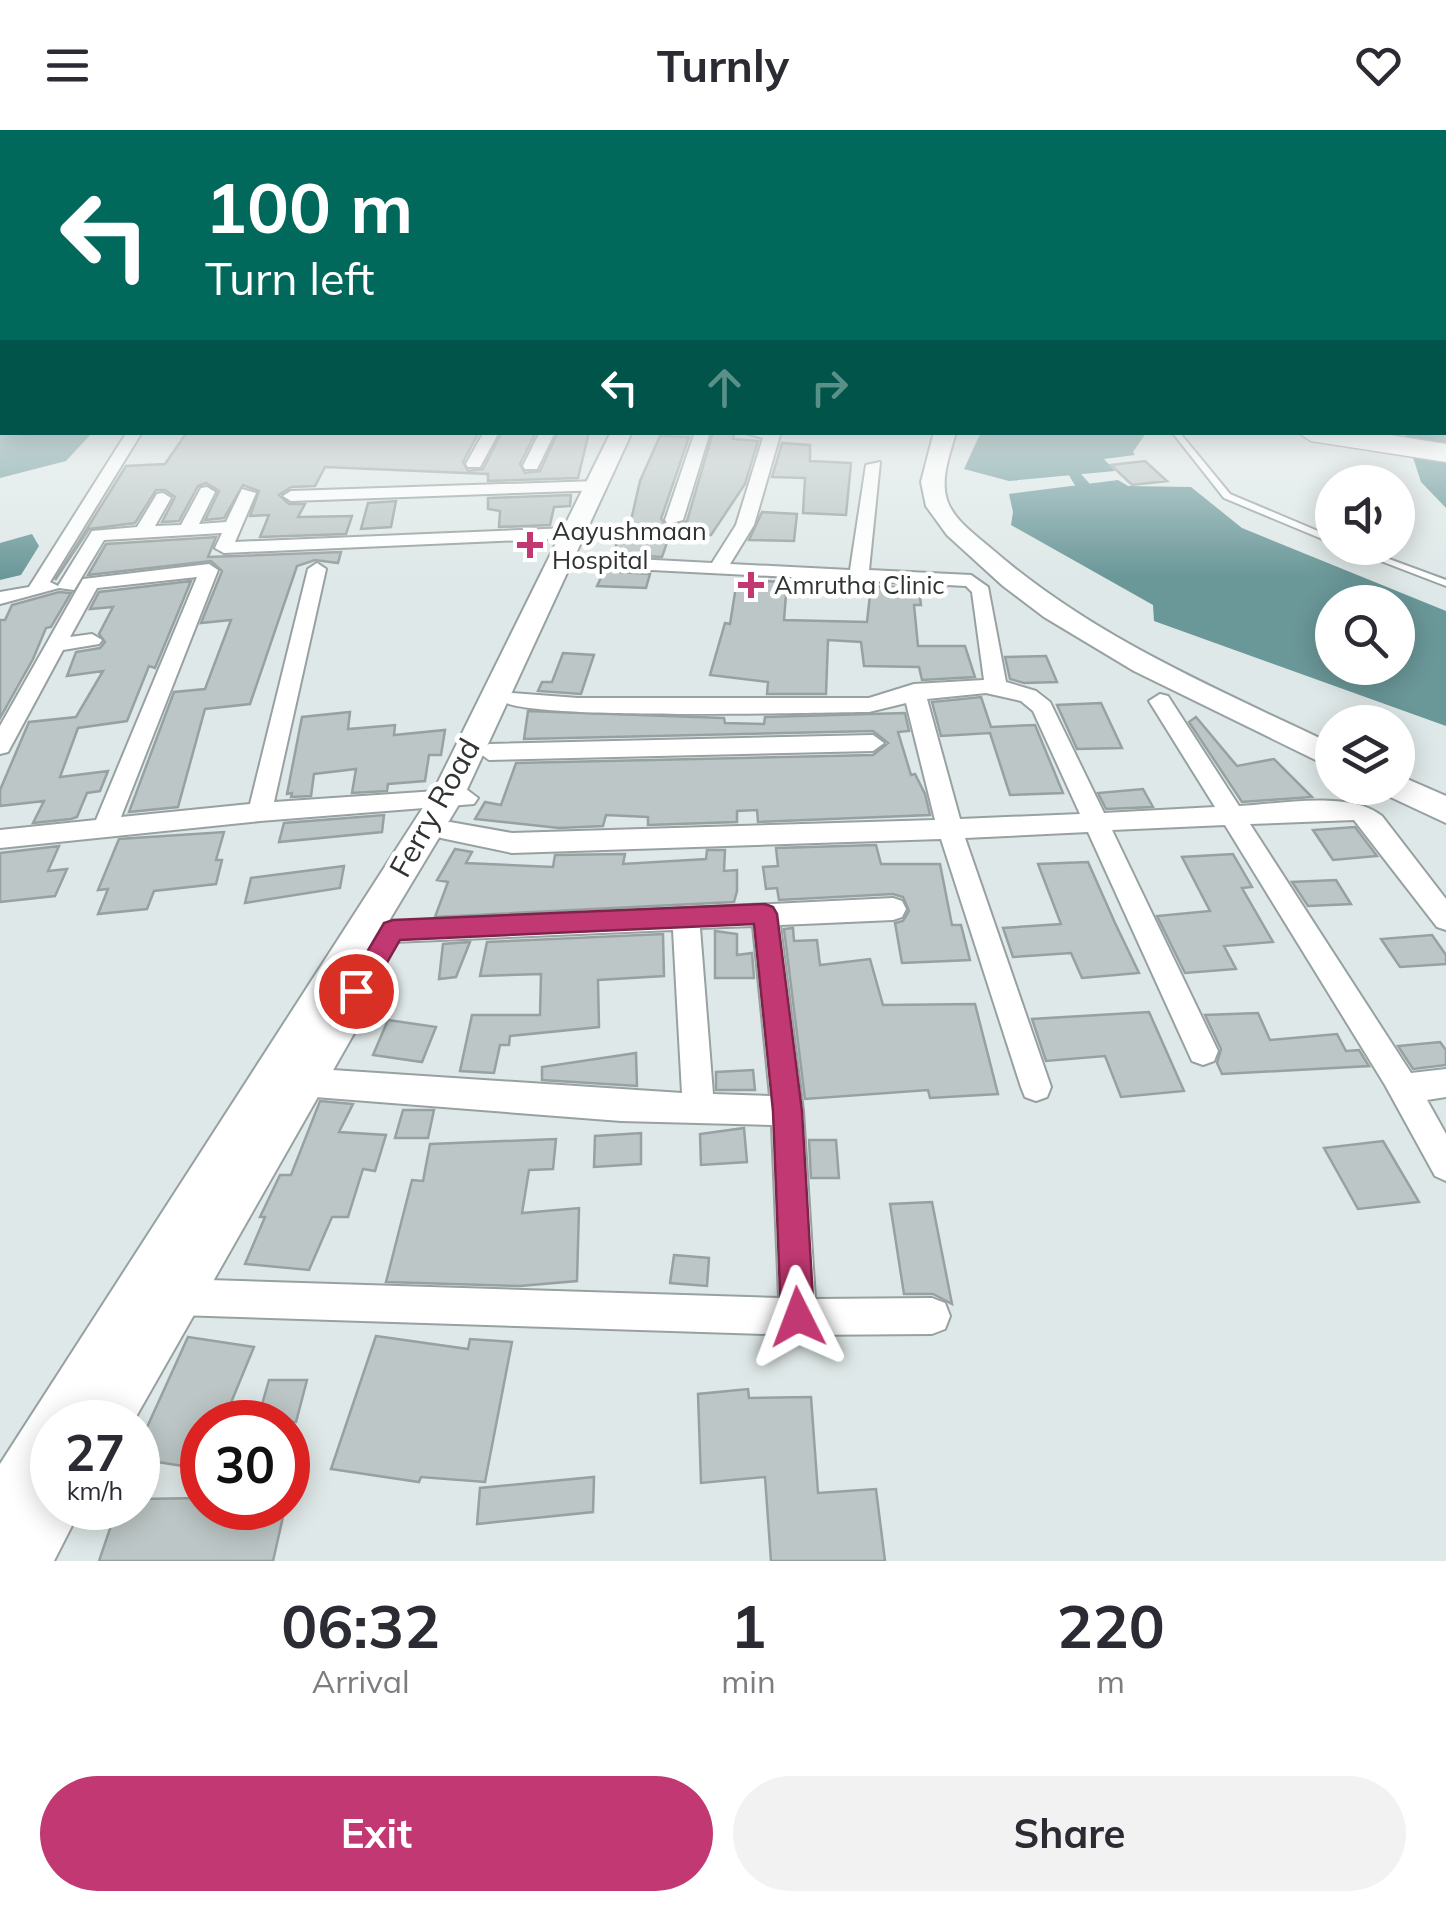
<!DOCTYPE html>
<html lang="en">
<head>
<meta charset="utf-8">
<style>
  :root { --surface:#fff; --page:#f2f2f3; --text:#2b2b33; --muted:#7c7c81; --accent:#c23872 }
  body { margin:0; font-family:Mulish,sans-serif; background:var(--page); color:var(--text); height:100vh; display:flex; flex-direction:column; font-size:38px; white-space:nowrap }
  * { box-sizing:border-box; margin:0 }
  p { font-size:32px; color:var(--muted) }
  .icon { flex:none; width:55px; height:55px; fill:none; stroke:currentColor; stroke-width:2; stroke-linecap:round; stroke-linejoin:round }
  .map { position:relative; height:1431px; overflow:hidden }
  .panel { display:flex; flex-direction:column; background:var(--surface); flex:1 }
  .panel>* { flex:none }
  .banner { position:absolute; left:0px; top:0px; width:1448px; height:305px; box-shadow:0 5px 25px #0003; background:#00695c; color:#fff; overflow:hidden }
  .tools { position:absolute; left:1315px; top:335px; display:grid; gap:20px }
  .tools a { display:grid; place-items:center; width:100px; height:100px; border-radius:50%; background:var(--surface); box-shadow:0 5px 25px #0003; font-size:50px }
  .speed { position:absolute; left:30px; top:1270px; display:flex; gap:20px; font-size:50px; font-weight:700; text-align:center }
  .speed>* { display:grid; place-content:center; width:130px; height:130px; border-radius:50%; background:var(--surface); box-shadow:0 5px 25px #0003; line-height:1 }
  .speed small { font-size:25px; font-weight:400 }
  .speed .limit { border:15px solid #d22; background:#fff; color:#111 }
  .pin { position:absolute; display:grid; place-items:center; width:85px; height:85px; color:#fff; margin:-42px; border:5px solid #fff; border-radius:50%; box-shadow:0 2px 10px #0007 }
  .me { position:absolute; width:110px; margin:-55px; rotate:357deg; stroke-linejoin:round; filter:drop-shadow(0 0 8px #0008) }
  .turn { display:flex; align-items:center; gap:35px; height:210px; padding:0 40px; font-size:45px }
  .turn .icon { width:130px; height:130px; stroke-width:2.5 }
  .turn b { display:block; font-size:70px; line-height:85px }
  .lanes { display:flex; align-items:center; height:95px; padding:0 40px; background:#0003; justify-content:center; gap:50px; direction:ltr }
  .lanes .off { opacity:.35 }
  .eta { display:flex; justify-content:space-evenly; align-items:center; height:170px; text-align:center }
  .eta b { font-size:60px; font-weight:700; line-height:70px }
  .cta { display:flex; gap:20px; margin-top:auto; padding:20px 40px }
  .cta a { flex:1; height:115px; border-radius:60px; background:var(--accent); color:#fff; font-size:40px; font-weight:700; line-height:115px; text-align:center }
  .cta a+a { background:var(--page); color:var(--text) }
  header { display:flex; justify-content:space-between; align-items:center; height:130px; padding:0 40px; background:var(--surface); font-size:45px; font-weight:700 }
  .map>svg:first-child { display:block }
  .water { fill:#6a9798; fill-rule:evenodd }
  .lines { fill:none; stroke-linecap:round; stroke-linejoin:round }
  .canal { fill:#6a9798; fill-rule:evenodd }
  .building { fill:#bdc6c6; stroke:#98a1a1; stroke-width:2.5 }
  .lane-casing { stroke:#98a1a1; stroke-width:4 }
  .street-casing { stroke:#98a1a1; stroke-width:4 }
  .secondary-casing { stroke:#98a1a1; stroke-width:4 }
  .highway-casing { stroke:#98a1a1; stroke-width:3 }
  .lane { fill:#fff; fill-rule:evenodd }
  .street { fill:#fff; fill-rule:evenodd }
  .secondary { fill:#fff; fill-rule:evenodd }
  .highway { fill:#fff; fill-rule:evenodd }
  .route { fill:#c23872; stroke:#7e244a; stroke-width:2.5 }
  .poi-dot { fill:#c23872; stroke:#fff; stroke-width:4 }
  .labels { text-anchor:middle; stroke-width:9; stroke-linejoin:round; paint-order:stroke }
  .far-poi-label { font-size:25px; fill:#303333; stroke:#fff; text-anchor:start }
  .street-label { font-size:30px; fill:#303333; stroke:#fff }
</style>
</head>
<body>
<header><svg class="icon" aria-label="menu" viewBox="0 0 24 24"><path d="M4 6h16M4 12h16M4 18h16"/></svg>Turnly<svg class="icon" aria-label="heart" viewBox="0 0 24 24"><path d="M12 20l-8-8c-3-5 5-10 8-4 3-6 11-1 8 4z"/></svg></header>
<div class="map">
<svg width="1446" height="1431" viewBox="0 0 1446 1431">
  <rect width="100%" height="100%" fill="#dfe8e8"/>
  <path class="water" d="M 1445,250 L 1446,254 L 1446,378 L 1421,352 L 1405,303 L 1445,302 Z
    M 0,298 L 2,302 L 92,303 L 66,331 L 0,348 Z
    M 981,302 L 1146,302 L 1146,303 L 1133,322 L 1135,325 L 1104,329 L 1115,341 L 1009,351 L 964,339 Z
    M 1118,350 L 1128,356 L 1191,357 L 1242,398 L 1446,481 L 1446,596 L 1154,491 L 1153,475 L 1011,395 L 1013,382 L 1009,364 ZM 1398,472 L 1398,538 L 1332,538 L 1332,472 Z
    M 32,404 L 39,416 L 21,445 L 0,450 L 0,413 Z"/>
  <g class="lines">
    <path class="canal" d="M 1060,302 L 1074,302 L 1081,344 L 1107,373 L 1107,379 L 1097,379 C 1071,356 1061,337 1060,302 Z"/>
  </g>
  <path class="building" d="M 187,302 L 479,302 L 463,332 L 468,341 L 483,339 L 502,302 L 536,302 L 520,334 L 525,343 L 540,341 L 558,302 L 589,302 L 578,348 L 488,351 L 488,344 L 325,337 L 315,356 L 291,357 L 279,365 L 289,374 L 305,374 L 298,387 L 352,386 L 346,404 L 260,407 L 269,385 L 250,386 L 259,361 L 243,355 L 224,388 L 205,390 L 219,361 L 206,353 L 198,356 L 179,391 L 162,392 L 175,367 L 165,360 L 156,360 L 135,393 L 89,399 L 55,450 L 126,336 L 165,334 Z
    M 713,302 L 735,302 L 733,309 L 758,311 L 745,354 L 711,405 L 670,404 L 662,427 L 612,424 L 626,394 L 630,395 L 640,351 L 660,306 L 689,307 L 661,389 L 669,398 L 687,391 Z
    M 782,313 L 810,315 L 810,331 L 851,333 L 846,385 L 803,383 L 805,348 L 772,347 Z
    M 1145,331 L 1167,351 L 1132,355 L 1111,335 Z
    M 571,365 L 570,376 L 554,377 L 550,395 L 499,397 L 500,381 L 488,379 L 488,368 Z
    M 396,371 L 391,397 L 361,399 L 368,373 Z
    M 762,382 L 797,384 L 794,411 L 749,410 Z
    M 216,407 L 208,427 L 341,422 L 338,433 L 315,430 L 297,436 L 250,574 L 205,579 L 178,677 L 129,682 L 174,562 L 205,559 L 231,490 L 201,493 L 222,441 L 211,431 L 88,445 L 106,414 Z
    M 604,441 L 650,444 L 646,458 L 597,456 Z
    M 737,450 L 787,452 L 784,490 L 867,492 L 871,456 L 919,458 L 921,475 L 914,475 L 918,516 L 965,516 L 975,547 L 922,550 L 919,537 L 864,536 L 861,512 L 828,510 L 826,564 L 767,564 L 768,552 L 710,545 L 725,493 L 730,494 Z
    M 191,451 L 155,538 L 149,536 L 127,591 L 78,598 L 60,647 L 108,641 L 100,661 L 87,663 L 77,687 L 71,689 L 33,693 L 44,671 L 0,676 L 0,660 L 29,592 L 76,587 L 103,541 L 67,546 L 76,522 L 100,518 L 105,512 L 99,504 L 113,477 L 90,479 L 99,462 Z
    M 59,462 L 71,463 L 51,497 L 46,498 L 33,529 L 0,588 L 0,490 L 5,490 L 12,475 Z
    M 563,523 L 594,525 L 581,564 L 538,561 L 542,552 L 552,552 Z
    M 1046,526 L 1057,552 L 1024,553 L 1010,549 L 1005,527 Z
    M 981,567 L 991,597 L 1035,595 L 1063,663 L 1010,665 L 990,603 L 941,606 L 932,572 Z
    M 1101,573 L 1122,618 L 1077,619 L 1057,575 Z
    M 528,581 L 724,588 L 725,593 L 764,594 L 765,587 L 905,583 L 909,601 L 898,602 L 911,645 L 915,644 L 925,664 L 930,685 L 758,692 L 757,680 L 737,681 L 737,692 L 648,695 L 648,687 L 606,685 L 603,696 L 559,698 L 475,689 L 485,672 L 501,675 L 516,633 L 873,625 L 888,613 L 873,601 L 524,609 Z
    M 350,582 L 348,599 L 395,595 L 394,605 L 445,600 L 441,625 L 429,625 L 425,651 L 388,654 L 387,661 L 352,663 L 356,639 L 314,644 L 311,666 L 291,667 L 292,663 L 287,664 L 302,587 Z
    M 1196,587 L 1237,636 L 1274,629 L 1312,667 L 1242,672 L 1189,592 Z
    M 1143,659 L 1153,677 L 1106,679 L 1098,663 Z
    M 384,685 L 382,702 L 279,712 L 284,693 Z
    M 1355,697 L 1377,726 L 1333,730 L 1313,700 Z
    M 224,702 L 216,730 L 222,730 L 216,754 L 154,761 L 147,779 L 98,784 L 108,759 L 98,760 L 119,709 Z
    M 876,715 L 881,734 L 940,734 L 952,795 L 961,795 L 970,830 L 902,833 L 895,793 L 903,791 L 909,781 L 903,767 L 893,764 L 779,770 L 777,758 L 766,759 L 763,737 L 778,736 L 776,718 Z
    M 59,716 L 48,741 L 67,739 L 55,766 L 0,772 L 0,723 Z
    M 455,719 L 472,722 L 466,733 L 553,737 L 555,725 L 625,724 L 623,734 L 706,729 L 707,720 L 725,720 L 724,741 L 737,740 L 737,761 L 734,772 L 435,787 L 448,752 L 437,750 Z
    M 1233,724 L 1252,757 L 1242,758 L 1273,812 L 1224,816 L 1236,839 L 1185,843 L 1157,786 L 1210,781 L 1182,727 Z
    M 1088,732 L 1115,793 L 1139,843 L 1082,848 L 1071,823 L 1013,827 L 1003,798 L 1061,794 L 1038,734 Z
    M 344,736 L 340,758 L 245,773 L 251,748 Z
    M 1336,750 L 1351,774 L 1308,776 L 1292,752 Z
    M 793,798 L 794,811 L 817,810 L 820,835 L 870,829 L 883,875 L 975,874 L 998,964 L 930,968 L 928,960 L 805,969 L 784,799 Z
    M 715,801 L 737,804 L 737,825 L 752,823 L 754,848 L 715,848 Z
    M 663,804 L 664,846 L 598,850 L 599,897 L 510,906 L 509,915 L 500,915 L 494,943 L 460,941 L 472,885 L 540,885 L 541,844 L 480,846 L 487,812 Z
    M 1432,805 L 1446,825 L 1446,834 L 1400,837 L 1381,809 Z
    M 470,812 L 456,847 L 439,849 L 443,814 Z
    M 1149,882 L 1184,961 L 1121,967 L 1105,926 L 1046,931 L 1032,889 Z
    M 1258,883 L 1270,910 L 1337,904 L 1346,921 L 1359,920 L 1369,936 L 1222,944 L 1217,933 L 1221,919 L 1205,885 Z
    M 388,890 L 436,897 L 422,932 L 373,925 Z
    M 1440,912 L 1446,920 L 1446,935 L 1413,939 L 1398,916 Z
    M 636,923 L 637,956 L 542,950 L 542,937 Z
    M 753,940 L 755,960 L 716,960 L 716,942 Z
    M 320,971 L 353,974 L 339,1002 L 386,1005 L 375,1041 L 363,1039 L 348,1087 L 332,1087 L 309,1140 L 245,1134 L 265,1087 L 260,1087 L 280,1045 L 291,1045 Z
    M 403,980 L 434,980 L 428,1008 L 395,1008 Z
    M 744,998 L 747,1032 L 701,1035 L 700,1004 Z
    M 641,1003 L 641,1034 L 594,1037 L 595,1006 Z
    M 556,1009 L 553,1039 L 529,1040 L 522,1083 L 579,1078 L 577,1151 L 520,1156 L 386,1152 L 412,1050 L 423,1051 L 430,1014 Z
    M 809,1010 L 836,1010 L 839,1048 L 811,1048 Z
    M 1383,1011 L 1419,1072 L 1358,1079 L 1324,1018 Z
    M 932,1072 L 952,1174 L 933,1164 L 904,1164 L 890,1074 Z
    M 674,1125 L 709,1128 L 707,1156 L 670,1153 Z
    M 376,1206 L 468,1219 L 470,1209 L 512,1212 L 485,1352 L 421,1347 L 419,1352 L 331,1339 Z
    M 188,1207 L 254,1217 L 223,1292 L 202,1292 L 202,1339 L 138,1329 L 138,1317 Z
    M 269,1250 L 307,1250 L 296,1292 L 257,1292 Z
    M 748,1259 L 749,1268 L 811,1267 L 818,1363 L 876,1359 L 885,1431 L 771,1431 L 765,1347 L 701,1353 L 698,1264 Z
    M 594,1347 L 593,1382 L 477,1394 L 480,1358 Z
    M 202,1368 L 202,1378 L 285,1378 L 273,1431 L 99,1431 L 117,1378 L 138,1378 L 138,1369 Z"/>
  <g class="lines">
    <g class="lane-casing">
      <path id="lane" d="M 0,248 L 2,248 L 2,250 L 0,250 Z
        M 1172,302 L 1179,302 L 1230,364 L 1332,407 L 1332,413 L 1224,368 Z
        M 1347,418 L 1359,418 L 1446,450 L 1446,456 Z"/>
    </g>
    <g class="street-casing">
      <path id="street" d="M 127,302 L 142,302 L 50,452 L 58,456 L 92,401 L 137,397 L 157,364 L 163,363 L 171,368 L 155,396 L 181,395 L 201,358 L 207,357 L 215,362 L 199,394 L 226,392 L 242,359 L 256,363 L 235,412 L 592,397 L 601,402 L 592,407 L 224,423 L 215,418 L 222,403 L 104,410 L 74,460 L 59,458 L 0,474 L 0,462 L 29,457 Z
        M 484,302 L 499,302 L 480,337 L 468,337 L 466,334 Z
        M 540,302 L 555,302 L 537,339 L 525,339 L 523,336 Z
        M 695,302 L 710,302 L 683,390 L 668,394 L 665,390 Z
        M 742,302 L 780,305 L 754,395 L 730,434 L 850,440 L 866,335 L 880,332 L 869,440 L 971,445 L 988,457 L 1006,552 L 1036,561 L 1050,572 L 1104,683 L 1215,677 L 1149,571 L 1160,564 L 1168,566 L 1239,676 C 1279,674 1350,660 1382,686 L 1446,769 L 1446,800 L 1437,797 L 1354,690 L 1250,694 L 1411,943 L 1446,939 L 1446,967 L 1427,970 L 1446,1004 L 1446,1051 L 1435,1046 L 1385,955 L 1225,695 L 1112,700 L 1218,921 L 1214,931 L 1203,935 L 1192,931 L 1088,702 L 965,708 L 1051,957 L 1047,967 L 1036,971 L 1025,967 L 1021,957 L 941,709 L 512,723 L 441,708 L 438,701 L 441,694 L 450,692 L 512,703 L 935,690 L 906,573 L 869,582 C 821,582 519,591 501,570 L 512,563 L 578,568 L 869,568 L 914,554 L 984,550 L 972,462 L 966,456 L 573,436 L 573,428 L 579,426 L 712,433 L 736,395 L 763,308 ZM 986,563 L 1021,571 L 1033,581 L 1080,684 L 960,689 L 927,569 Z
        M 597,351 L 603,352 L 603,360 L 291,371 L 283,366 L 291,361 Z
        M 317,433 L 326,439 L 274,672 L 466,659 L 478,668 L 474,674 L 260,691 L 0,718 L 0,700 L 96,690 L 197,447 L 97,458 L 70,507 L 92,504 L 102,510 L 99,514 L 63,520 L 8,622 L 0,624 L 0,596 L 83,449 L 209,434 L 218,440 L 121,687 L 250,674 L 308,439 Z
        M 873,605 L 884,613 L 873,621 L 489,630 L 478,622 L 489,614 Z
        M 893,768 L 902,771 L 906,779 L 902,787 L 893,790 L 780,795 L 803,981 L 815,1169 L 932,1168 L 945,1173 L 950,1186 L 945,1199 L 932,1204 L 798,1205 L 177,1185 L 164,1180 L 159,1167 L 164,1154 L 177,1149 L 779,1168 L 772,995 L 621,991 L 302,966 L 291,962 L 287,952 L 291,942 L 302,938 L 682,963 L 673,800 L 393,812 L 383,809 L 379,801 L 383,793 ZM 753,796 L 770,966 L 713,964 L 700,798 Z"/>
    </g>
    <g class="secondary-casing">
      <path id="secondary" d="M 611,302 L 632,302 L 464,666 L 363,834 L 377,839 L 383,851 L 377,863 L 133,1292 L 52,1292 L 52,1378 L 81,1378 L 54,1431 L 0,1431 L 0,1334 L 433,662 Z
        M 934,302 L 956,302 C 950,324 940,348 947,370 C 954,391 977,406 993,420 C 1093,507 1215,558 1332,614 L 1332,638 L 1134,541 L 1044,487 L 1003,456 L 947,405 L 926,376 L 921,352 Z
        M 1398,645 L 1446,666 L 1446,693 L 1386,665 L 1382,658 L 1398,658 Z"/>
    </g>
    <g class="highway-casing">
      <path id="highway" d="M 0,253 L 2,253 L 2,269 L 0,269 Z
        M 1297,302 L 1371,302 L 1446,314 L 1446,332 L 1311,311 Z"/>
    </g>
    <use href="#lane" class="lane"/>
    <use href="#street" class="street"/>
    <use href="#secondary" class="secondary"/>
    <use href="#highway" class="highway"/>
  </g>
  <linearGradient id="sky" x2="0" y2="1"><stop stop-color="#75a8c8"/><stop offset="0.55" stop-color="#f1f5f5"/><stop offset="1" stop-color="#f1f5f5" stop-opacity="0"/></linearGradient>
  <rect width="1446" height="448" fill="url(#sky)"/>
  <path class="route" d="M 765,774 L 773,777 L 777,784 L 802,981 L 814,1187 L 809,1199 L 798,1203 L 786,1199 L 781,1187 L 773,981 L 754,794 L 400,810 L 366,869 L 356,873 L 347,869 L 344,861 L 384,793 L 393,790 Z"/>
  <g class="poi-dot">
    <path d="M525 400h10v10h10v10h-10v10h-10v-10h-10v-10h10z"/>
    <path d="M746 440h10v10h10v10h-10v10h-10v-10h-10v-10h10z"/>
  </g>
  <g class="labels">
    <g class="far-poi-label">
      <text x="552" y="410">Aayushmaan<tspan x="552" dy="29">Hospital</tspan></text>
      <text x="774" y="464">Amrutha Clinic</text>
    </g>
    <g class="street-label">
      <text transform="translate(435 678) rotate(-61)" y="10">Ferry Road</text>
    </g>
  </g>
</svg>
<div class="tools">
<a><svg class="icon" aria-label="sound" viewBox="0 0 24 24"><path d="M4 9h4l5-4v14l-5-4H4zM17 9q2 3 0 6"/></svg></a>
<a><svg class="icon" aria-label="search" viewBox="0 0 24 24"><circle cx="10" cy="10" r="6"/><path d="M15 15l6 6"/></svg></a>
<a><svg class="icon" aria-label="layers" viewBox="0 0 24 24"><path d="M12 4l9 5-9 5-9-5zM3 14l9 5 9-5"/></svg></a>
</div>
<div class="speed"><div>27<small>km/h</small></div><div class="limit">30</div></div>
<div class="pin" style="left:356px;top:861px;background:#d93025"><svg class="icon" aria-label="arrive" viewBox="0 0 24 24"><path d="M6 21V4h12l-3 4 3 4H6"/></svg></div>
<svg class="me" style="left:798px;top:1187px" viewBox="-20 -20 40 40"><path d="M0-17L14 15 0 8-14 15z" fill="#c23872" stroke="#fff" stroke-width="4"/></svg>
<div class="banner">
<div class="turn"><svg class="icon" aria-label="left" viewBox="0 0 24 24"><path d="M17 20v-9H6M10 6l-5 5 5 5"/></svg><div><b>100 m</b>Turn left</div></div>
<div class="lanes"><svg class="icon" aria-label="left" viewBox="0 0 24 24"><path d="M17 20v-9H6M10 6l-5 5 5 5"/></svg><svg class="icon off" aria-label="ahead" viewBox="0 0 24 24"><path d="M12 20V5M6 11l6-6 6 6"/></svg><svg class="icon off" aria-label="right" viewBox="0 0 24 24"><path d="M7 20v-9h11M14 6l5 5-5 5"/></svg></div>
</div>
</div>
<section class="panel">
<div class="eta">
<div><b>06:32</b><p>Arrival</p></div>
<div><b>1</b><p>min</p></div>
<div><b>220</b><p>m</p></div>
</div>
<div class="cta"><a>Exit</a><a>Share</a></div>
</section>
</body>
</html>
